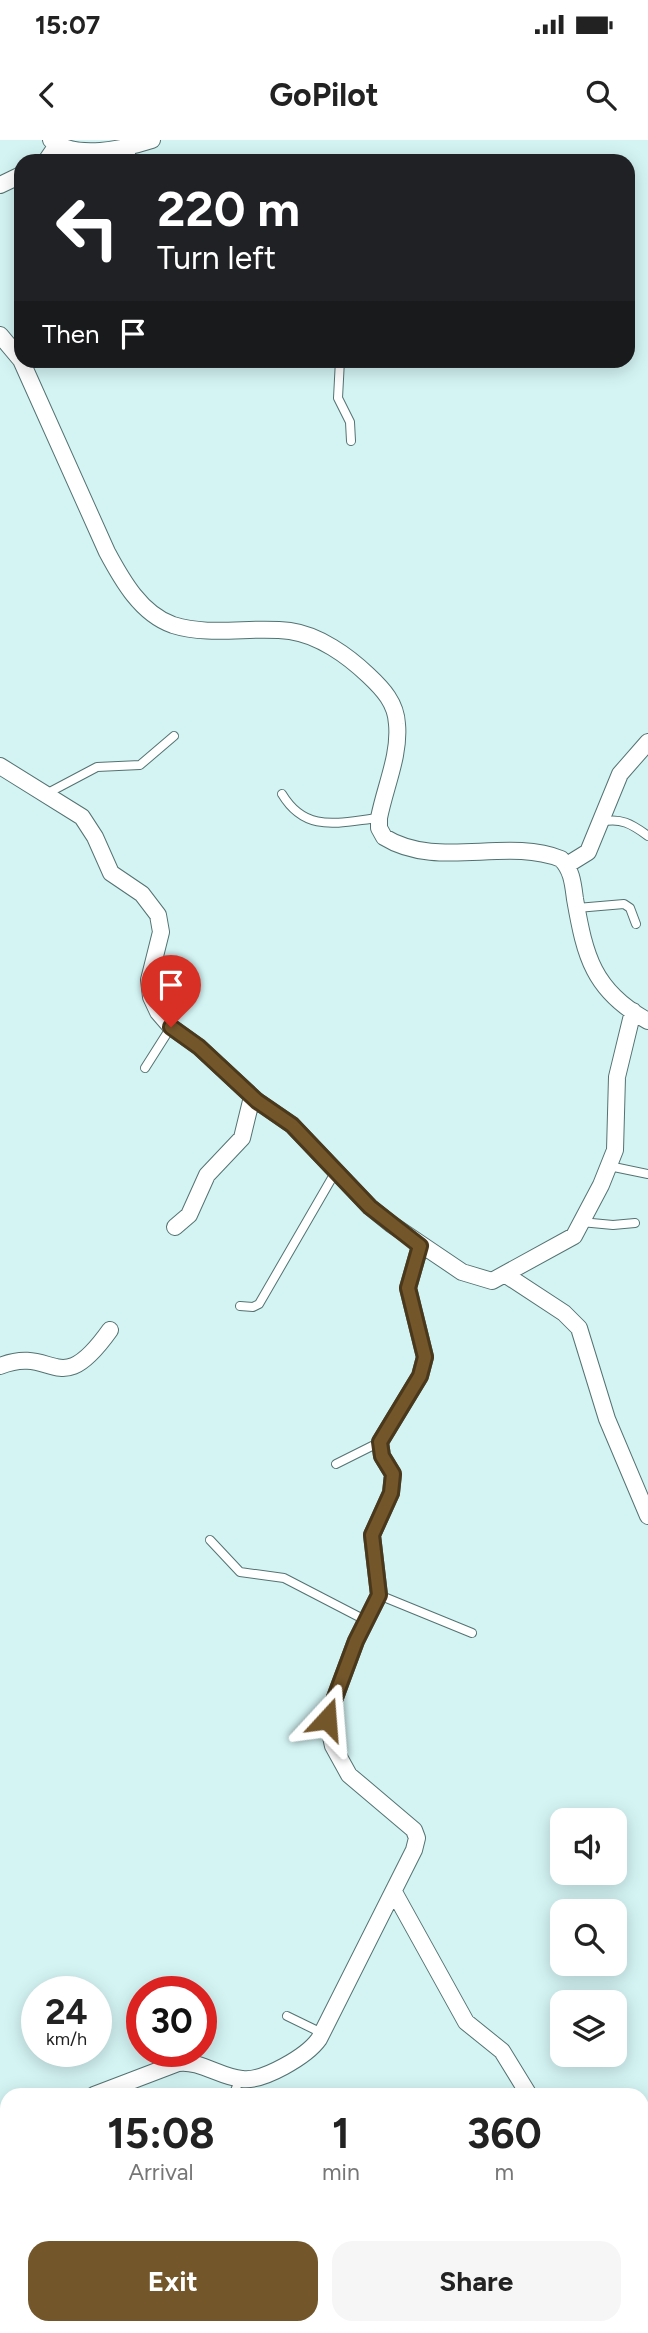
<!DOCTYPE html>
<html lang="en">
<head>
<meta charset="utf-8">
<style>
  :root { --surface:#fff; --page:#f6f6f6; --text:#222; --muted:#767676; --accent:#73562a }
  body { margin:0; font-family:Figtree,sans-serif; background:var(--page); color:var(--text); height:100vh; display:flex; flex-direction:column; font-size:26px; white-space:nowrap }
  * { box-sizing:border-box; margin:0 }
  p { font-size:23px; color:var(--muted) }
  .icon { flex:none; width:38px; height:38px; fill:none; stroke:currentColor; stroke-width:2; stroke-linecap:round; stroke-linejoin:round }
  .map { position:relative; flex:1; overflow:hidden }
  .side { position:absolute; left:0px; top:1948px; width:649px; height:247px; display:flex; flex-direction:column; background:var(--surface); border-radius:21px 21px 0 0; box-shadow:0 4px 18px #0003 }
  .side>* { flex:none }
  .top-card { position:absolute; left:14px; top:14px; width:621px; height:214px; border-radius:21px; box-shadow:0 4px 18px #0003; background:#202124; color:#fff; overflow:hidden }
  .tools { position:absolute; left:550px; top:1668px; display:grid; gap:14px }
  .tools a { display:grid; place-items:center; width:77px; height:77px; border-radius:14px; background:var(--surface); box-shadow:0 4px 18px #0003; font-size:35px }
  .speed { position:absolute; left:21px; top:1836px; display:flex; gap:14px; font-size:35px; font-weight:700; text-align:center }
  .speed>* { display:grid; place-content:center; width:91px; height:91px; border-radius:50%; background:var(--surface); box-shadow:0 4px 18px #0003; line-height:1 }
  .speed small { font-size:18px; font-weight:400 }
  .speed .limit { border:10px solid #d22; background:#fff; color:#111 }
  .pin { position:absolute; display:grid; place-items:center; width:60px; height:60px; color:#fff; margin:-72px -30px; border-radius:50% 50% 50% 0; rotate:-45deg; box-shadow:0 0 7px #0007 }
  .pin .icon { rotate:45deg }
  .me { position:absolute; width:77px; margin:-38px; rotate:19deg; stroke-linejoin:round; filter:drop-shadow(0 0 5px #0008) }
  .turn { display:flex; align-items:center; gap:24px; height:147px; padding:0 28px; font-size:32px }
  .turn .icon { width:91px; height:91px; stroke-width:2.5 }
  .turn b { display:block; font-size:49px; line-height:60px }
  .then { display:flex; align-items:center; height:66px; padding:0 28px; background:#0003; gap:14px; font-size:26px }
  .eta { display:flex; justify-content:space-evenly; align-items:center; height:119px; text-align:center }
  .eta b { font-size:42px; font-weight:700; line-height:49px }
  .action { display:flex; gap:14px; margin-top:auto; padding:14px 28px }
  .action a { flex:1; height:80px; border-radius:21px; background:var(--accent); color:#fff; font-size:28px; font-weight:700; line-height:80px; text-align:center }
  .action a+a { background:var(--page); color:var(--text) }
  .status { display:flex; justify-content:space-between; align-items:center; height:49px; padding:0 35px; background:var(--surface); direction:ltr }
  .status svg { height:19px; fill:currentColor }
  header { display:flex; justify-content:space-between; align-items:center; height:91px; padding:0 28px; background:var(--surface); font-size:32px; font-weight:700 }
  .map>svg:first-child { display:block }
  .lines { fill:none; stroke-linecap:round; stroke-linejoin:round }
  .service-casing { stroke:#547272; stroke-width:10 }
  .minor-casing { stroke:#547272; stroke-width:18 }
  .service { stroke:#fff; stroke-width:8 }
  .minor { stroke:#fff; stroke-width:16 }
  .route-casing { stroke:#4b381b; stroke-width:18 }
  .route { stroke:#73562a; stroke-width:12 }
</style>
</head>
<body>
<div class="status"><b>15:07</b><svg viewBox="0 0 49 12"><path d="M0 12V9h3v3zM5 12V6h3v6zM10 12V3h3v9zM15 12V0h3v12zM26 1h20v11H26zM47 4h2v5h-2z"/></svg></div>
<header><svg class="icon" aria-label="back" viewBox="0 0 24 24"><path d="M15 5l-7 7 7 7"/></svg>GoPilot<svg class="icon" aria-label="search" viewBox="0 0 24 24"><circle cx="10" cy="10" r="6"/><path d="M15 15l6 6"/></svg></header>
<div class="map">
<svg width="648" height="2193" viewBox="0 0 648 2193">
  <rect width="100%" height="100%" fill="#d4f4f4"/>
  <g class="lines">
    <g class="service-casing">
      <path id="service" d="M 129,7 L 133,21
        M 340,220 L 338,258 L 350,282 L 351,301
        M 46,654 L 97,627 L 140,625 L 174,596
        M 282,654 C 306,694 339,682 379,678
        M 601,682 C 620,677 632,684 648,696
        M 577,768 L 624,764 L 630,768 L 636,784
        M 145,928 L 171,887
        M 609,1026 L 648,1034
        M 581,1082 L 613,1085 L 635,1083
        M 240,1166 L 253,1167 L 259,1164 L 336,1031
        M 336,1324 L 380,1302
        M 210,1400 L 240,1432 L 284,1438 L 367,1481
        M 379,1455 L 472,1493
        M 287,1876 L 322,1893
        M 233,1955 L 240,1939
        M 642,2114 L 648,2116
        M 297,2193 L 302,2188
        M 490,2193 L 492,2188"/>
    </g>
    <g class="minor-casing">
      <path id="minor" d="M 51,0 C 76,20 124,9 152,0
        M 46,21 L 57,5
        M 0,45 L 21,35
        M 0,195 L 21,220
        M 21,220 L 107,412 C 122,440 141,474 173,485 C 211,497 252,486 290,491 C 319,495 348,516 368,535 C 383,549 396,563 397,584 C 400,615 385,647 379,678 L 379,688 L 384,697 C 437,730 506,697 561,719 C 572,730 573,744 575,759 C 585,816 593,851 648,881
        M 0,626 L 82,677 L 95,697 L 111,733 L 142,754 L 158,775 L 161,792 L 149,840 L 151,857 L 158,872 L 171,887 L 199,907 L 257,961 L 292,985 L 370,1067 L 391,1084 L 462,1132 L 492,1141 L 574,1096 L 601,1045 L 615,1010 L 617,937 L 633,871
        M 567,725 L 588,712 L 620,634 L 648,602
        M 175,1087 L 189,1075 L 207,1035 L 242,998 L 252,957
        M 506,1135 L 564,1173 L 579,1188 L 607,1279 L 648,1376
        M 0,1226 C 55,1204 58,1263 110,1190
        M 394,1752 L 466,1882 L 502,1911 L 529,1955
        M 94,1955 L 178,1923 C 200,1920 220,1937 242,1939 C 263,1942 307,1916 319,1899 L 414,1710 L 417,1698 L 414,1690 L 349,1635 L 333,1606 L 327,1579 L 356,1501 L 379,1455 L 372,1395 L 391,1353 L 393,1334 L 382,1316 L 380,1302 L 420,1236 L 425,1217 L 408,1148 L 420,1106
        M 515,2188 L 519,2193"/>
    </g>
    <use href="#service" class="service"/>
    <use href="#minor" class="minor"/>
  </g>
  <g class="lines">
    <g class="route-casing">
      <path id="route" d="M 171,887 L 199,907 L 257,961 L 292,985 L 370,1067 L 420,1106 L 408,1148 L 425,1217 L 420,1236 L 380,1302 L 382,1316 L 393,1334 L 391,1353 L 372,1395 L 379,1455 L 356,1501 L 327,1579"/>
    </g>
    <use href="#route" class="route"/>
  </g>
</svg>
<div class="tools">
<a><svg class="icon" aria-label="sound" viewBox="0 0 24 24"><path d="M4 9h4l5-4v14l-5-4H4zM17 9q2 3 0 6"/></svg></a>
<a><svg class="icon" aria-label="search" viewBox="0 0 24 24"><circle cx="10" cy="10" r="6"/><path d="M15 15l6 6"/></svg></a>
<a><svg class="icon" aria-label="layers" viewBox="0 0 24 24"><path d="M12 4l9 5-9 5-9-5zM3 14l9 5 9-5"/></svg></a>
</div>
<div class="speed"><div>24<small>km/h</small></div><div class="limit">30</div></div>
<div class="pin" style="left:171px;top:887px;background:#d93025"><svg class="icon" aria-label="arrive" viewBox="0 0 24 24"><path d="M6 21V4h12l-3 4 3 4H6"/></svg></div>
<svg class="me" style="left:327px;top:1579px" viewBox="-20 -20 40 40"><path d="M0-17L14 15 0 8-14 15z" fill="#73562a" stroke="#fff" stroke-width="4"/></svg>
<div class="top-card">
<div class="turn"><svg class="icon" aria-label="left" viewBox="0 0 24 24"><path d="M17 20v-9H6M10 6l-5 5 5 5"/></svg><div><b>220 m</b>Turn left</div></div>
<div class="then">Then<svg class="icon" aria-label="arrive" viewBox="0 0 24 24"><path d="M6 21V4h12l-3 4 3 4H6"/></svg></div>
</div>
<section class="side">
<div class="eta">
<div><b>15:08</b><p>Arrival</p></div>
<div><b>1</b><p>min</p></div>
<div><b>360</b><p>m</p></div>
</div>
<div class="action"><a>Exit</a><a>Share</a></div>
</section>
</div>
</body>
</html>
